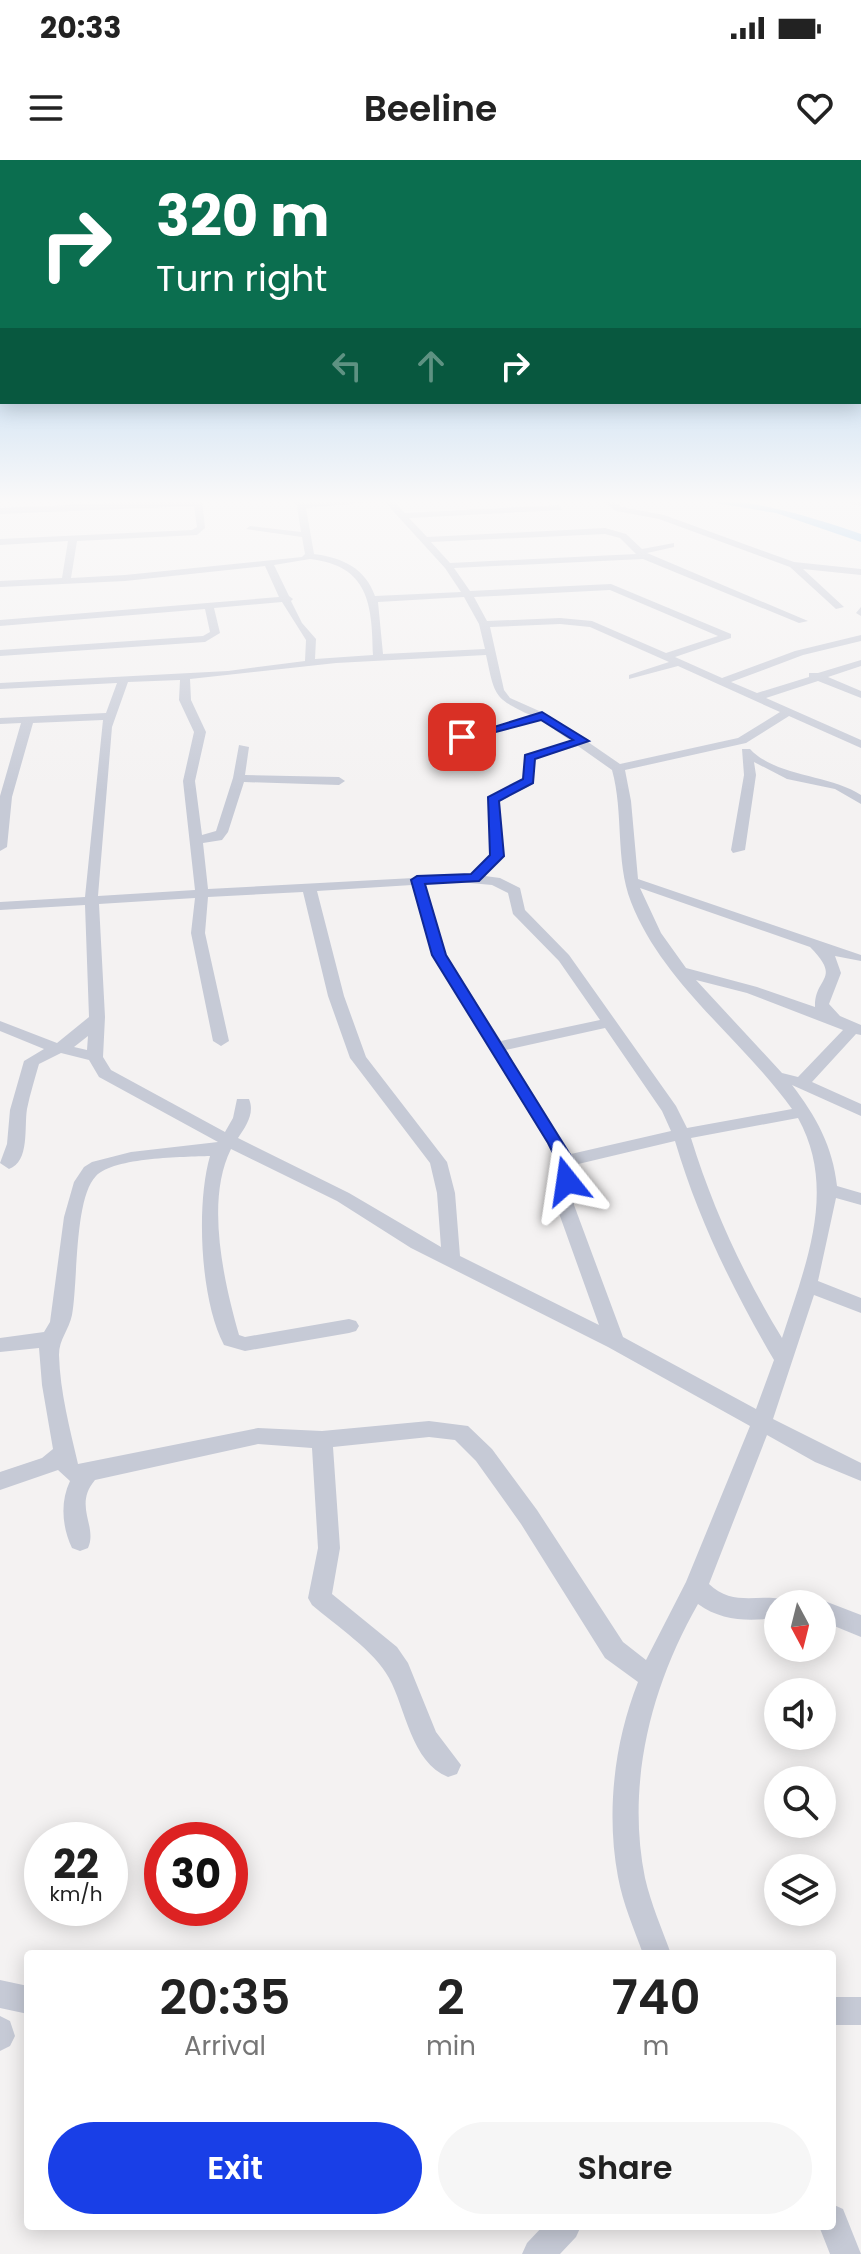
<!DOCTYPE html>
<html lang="en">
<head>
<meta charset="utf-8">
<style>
  :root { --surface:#fff; --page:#f6f6f6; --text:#222; --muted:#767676; --accent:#193fe7 }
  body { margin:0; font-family:Poppins,sans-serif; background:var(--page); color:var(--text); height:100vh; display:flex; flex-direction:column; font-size:30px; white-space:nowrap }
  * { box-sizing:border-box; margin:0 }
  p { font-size:26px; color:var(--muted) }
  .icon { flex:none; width:44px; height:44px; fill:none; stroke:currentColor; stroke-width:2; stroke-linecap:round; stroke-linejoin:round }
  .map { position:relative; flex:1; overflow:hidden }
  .sheet { position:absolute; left:24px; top:1790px; width:812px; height:280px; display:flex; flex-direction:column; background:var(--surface); border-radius:8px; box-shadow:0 4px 20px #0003 }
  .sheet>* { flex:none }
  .top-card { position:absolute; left:0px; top:0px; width:862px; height:244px; box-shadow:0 4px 20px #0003; background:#0b6e4f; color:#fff; overflow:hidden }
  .needle { width:52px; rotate:173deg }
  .tools { position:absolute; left:764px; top:1430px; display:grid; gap:16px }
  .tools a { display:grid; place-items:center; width:72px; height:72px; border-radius:50%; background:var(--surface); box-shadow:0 4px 20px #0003; font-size:40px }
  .speed { position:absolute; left:24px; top:1662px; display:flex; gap:16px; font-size:40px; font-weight:700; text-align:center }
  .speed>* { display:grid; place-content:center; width:104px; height:104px; border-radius:50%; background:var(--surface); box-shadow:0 4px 20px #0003; line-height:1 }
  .speed small { font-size:20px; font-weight:400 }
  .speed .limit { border:12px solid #d22; background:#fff; color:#111 }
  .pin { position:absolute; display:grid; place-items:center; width:68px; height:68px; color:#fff; margin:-34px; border-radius:16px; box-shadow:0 4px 12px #0006 }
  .me { position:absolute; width:88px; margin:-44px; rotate:345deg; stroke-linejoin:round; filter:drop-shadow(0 0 6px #0008) }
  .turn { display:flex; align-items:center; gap:28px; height:168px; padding:0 24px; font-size:36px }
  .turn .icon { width:104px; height:104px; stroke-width:2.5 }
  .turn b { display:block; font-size:56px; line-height:68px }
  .lanes { display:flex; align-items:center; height:76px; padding:0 24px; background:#0003; justify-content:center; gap:40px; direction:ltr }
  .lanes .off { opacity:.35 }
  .eta { display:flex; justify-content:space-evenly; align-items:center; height:136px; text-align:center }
  .eta b { font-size:48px; font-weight:600; line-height:56px }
  .cta { display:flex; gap:16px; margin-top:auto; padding:16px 24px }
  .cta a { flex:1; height:92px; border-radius:48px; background:var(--accent); color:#fff; font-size:32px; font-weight:600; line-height:92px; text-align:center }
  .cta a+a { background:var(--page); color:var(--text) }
  .status { display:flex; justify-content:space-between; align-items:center; height:56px; padding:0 40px; background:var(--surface); direction:ltr }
  .status svg { height:22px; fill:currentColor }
  header { display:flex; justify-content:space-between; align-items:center; height:104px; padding:0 24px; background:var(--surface); font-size:36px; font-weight:600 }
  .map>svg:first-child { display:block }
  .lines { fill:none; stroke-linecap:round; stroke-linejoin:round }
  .river { fill:#8ec2ed; fill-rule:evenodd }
  .minor { fill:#c6cad6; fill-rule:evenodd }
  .route { fill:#193fe7; stroke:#102996; stroke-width:2 }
</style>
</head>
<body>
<div class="status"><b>20:33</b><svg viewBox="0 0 49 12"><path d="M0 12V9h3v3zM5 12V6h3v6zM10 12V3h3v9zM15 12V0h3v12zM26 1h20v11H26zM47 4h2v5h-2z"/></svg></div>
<header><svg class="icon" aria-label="menu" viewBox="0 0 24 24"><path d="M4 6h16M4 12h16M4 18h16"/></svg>Beeline<svg class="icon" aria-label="heart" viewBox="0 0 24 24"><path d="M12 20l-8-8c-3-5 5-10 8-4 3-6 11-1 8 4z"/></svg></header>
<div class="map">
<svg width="861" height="2094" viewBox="0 0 861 2094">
  <rect width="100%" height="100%" fill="#f4f2f2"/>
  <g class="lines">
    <path class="river" d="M 692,339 C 754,339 802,354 861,374 L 861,382 L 776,353 Z"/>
    <path class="minor" d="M 202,339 L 205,368 L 197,375 L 77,381 L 71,418 L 125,415 L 302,397 L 305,394 L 302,377 L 246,369 L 250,366 L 301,372 L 297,346 L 292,339 L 300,339 L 303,343 L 392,339 L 405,353 L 559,345 L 562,350 L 409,358 L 427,377 L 605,368 L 626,374 L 642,389 L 674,383 L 674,387 L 647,393 L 808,461 L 799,463 L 643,399 L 454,408 L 470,431 L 611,424 L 731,474 L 731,478 L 675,497 L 722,518 L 795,491 L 861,475 L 861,481 L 803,495 L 731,522 L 757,533 L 809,517 L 809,513 L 818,513 L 861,500 L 861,506 L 828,517 L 861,531 L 861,538 L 818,521 L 766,538 L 861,580 L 861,588 L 789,556 L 746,583 L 625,610 L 631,641 L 638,719 L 861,795 L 861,801 L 835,796 L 841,813 L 829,844 L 840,856 L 861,865 L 861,875 L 856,874 L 812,922 L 861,944 L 861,956 L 792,925 C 816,956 833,987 837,1026 L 861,1033 L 861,1045 L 836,1038 L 818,1121 L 861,1138 L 861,1153 L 814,1135 L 773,1259 L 861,1303 L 861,1321 L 815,1302 L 767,1275 L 709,1424 C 736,1451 772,1428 788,1444 L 778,1444 L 778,1458 C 749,1461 723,1462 698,1444 C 651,1526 626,1624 645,1718 C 651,1744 662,1769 671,1794 L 643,1794 C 634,1769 623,1744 618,1717 C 606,1653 614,1583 638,1522 L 605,1498 L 521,1364 L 476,1301 L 455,1280 L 429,1277 L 333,1287 L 340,1388 L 332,1434 L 397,1487 L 408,1503 L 436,1572 L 461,1605 L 457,1614 L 448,1617 C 411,1602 406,1549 389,1518 C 375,1491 335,1465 312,1445 L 308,1438 L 318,1388 L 312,1288 L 258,1284 L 95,1320 C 73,1346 98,1366 88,1388 L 80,1391 L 72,1388 C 62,1367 60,1342 70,1321 L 58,1310 L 0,1330 L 0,1312 L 42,1298 L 53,1289 L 42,1225 L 39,1188 L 0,1192 L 0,1178 L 44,1172 L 50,1162 L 64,1057 L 74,1022 L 84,1007 L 92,1002 L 131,992 L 218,982 L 99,917 L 89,900 L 61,893 L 39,904 C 35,918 30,934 27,949 C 24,966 30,1002 9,1009 L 0,1003 L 7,984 L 10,950 L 24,901 L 44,889 L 0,871 L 0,861 L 57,883 L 89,857 L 85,745 L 0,750 L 0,742 L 85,737 L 103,560 L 33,563 L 12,637 L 7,687 L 0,691 L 0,636 L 21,563 L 0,564 L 0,558 L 106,553 L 117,523 L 0,529 L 0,523 L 228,511 L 305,501 L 306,480 L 282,442 L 214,448 L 220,473 L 205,482 L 0,496 L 0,490 L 203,476 L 210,472 L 205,449 L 0,466 L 0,460 L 279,437 L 265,406 L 125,421 L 0,427 L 0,421 L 62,418 L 68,381 L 0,385 L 0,379 L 192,370 L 197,367 L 194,346 L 0,354 L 0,348 ZM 384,341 L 445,408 L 461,432 L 375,436 C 365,408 343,398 314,394 L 306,348 ZM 605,374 L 620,378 L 636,394 L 450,403 L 431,382 ZM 310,399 C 369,406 372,444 373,495 L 315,499 L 316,479 L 302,463 L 291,441 L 293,439 L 289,436 L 274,405 ZM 610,430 L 718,476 L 666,493 L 592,461 L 560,458 L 487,461 L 474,437 ZM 464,437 L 479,464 L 485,489 L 383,494 L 378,442 ZM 560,464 L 590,467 L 669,502 L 629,515 L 629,519 L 678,506 L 780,552 L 738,578 L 620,604 L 588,582 L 587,579 L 546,554 L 510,538 L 504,530 L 490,467 ZM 486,495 C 495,536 493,538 532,556 L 494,567 L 461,571 L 459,580 L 540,560 L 571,581 L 525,594 L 523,619 L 489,637 L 490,695 L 470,715 L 208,729 L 203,683 L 222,680 L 228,672 L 244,622 L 339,625 L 345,621 L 339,617 L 245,615 L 249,587 L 239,585 L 233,618 L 216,671 L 202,675 L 195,621 L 206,572 L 191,540 L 190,519 L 336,503 ZM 180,520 L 179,540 L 194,572 L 183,621 L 195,730 L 98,736 L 112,567 L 128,522 ZM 578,586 L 612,610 C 624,653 615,700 631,742 C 663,824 743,880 792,949 L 687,968 L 676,946 L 569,795 L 525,750 L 520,728 L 500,718 L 485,716 L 504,696 L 499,642 L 533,624 L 535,599 ZM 459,722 L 492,725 L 508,733 L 513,754 L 559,801 L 600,860 L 501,881 L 446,795 L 425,724 ZM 412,725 L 432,795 L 553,992 L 558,1009 L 556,1045 L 599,1165 L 460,1096 L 455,1033 L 447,1002 L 366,897 L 344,836 L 317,731 ZM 640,728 L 810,787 C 843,820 814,817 815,847 L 757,827 L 686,808 L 661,773 ZM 303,732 L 328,836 L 350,898 L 430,1003 L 437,1033 L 441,1087 L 349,1033 L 238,978 C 246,966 255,953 249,939 L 237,939 L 233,958 L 225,972 L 111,910 L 103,897 L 105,857 L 99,744 L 195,738 L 191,773 L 213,881 L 221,886 L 229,881 L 205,773 L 208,737 ZM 696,820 L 747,833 L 843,870 L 798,917 L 782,913 ZM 605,868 L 662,951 L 671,971 L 571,994 L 506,890 ZM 88,876 L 87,890 L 74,887 ZM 798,958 C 838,1030 805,1106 782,1178 C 743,1114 713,1049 691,978 ZM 675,981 C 698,1059 733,1130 774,1200 L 756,1249 L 623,1177 L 574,1045 L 574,1005 ZM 231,989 L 337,1041 L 411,1088 L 608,1187 L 750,1266 L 686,1422 L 646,1500 L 623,1482 L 537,1350 L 492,1289 L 468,1266 L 429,1261 L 322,1271 L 258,1268 L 78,1304 C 70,1269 60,1232 59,1195 C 59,1179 69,1170 72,1155 C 78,1123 74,1038 96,1016 C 114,997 184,997 210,996 C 196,1044 200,1140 224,1185 L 245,1191 L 349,1173 L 356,1171 L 359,1166 L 356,1161 L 349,1159 L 245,1177 L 239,1175 C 224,1122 205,1041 231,989 Z
      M 601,339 L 611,339 L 622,347 L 664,355 L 794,402 L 861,409 L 861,415 L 803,409 L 844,447 L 836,449 L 790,407 L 659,359 L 616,351 Z
      M 833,339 L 861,340 L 861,346 Z
      M 861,447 L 861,456 L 856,453 Z
      M 742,589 L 750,589 C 776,617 829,614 861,635 L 861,644 L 835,629 L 787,619 L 754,602 L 756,615 L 745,690 L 733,693 L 731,690 L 744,615 Z
      M 822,1440 L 861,1455 L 861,1477 L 822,1461 L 822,1444 L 813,1444 Z
      M 0,1820 L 28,1826 L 28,1854 L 0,1848 Z
      M 832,1837 L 861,1837 L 861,1865 L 832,1865 Z
      M 0,1856 L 10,1861 L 15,1876 L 10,1886 L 0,1891 Z
      M 832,2044 L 843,2049 L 861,2094 L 830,2094 L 819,2066 L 832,2066 Z
      M 543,2066 L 581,2066 L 576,2077 L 560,2094 L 522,2094 L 527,2083 Z"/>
  </g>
  <linearGradient id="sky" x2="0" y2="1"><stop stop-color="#84baea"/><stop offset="0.54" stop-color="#faf9f9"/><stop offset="1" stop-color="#faf9f9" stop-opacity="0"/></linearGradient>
  <rect width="861" height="632" fill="url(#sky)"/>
  <path class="route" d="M 542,552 L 589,581 L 535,599 L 533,623 L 499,641 L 504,696 L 479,721 L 425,724 L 446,795 L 574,1001 L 576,1021 L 567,1027 L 558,1021 L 557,1001 L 548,983 L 432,795 L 411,720 L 417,716 L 471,714 L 490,695 L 488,637 L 523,619 L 525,595 L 573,580 L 541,560 L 462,581 L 457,577 L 461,571 L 494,567 Z"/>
</svg>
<div class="tools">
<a><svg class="needle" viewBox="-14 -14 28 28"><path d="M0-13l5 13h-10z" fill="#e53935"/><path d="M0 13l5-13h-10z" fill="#767676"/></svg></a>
<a><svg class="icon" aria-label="sound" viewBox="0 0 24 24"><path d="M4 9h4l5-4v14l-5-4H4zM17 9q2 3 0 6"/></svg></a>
<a><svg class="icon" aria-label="search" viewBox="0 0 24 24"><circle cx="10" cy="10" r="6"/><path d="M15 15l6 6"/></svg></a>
<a><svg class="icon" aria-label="layers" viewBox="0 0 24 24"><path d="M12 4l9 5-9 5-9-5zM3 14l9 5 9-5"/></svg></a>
</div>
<div class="speed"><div>22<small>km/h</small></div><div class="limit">30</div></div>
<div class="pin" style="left:462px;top:577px;background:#d93025"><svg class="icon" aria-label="arrive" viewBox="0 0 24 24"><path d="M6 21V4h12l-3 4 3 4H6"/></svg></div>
<svg class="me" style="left:567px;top:1021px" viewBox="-20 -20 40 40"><path d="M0-17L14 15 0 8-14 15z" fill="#193fe7" stroke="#fff" stroke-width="4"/></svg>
<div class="top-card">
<div class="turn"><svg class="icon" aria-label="right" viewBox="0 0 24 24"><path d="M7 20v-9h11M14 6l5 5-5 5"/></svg><div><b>320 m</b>Turn right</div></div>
<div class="lanes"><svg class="icon off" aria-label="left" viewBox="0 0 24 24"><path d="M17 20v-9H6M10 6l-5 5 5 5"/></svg><svg class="icon off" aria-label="ahead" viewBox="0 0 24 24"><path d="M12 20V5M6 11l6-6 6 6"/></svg><svg class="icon" aria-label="right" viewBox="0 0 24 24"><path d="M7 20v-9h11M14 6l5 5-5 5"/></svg></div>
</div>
<section class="sheet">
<div class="eta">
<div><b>20:35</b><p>Arrival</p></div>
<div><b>2</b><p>min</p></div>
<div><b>740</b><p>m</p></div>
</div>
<div class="cta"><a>Exit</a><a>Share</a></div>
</section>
</div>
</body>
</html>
